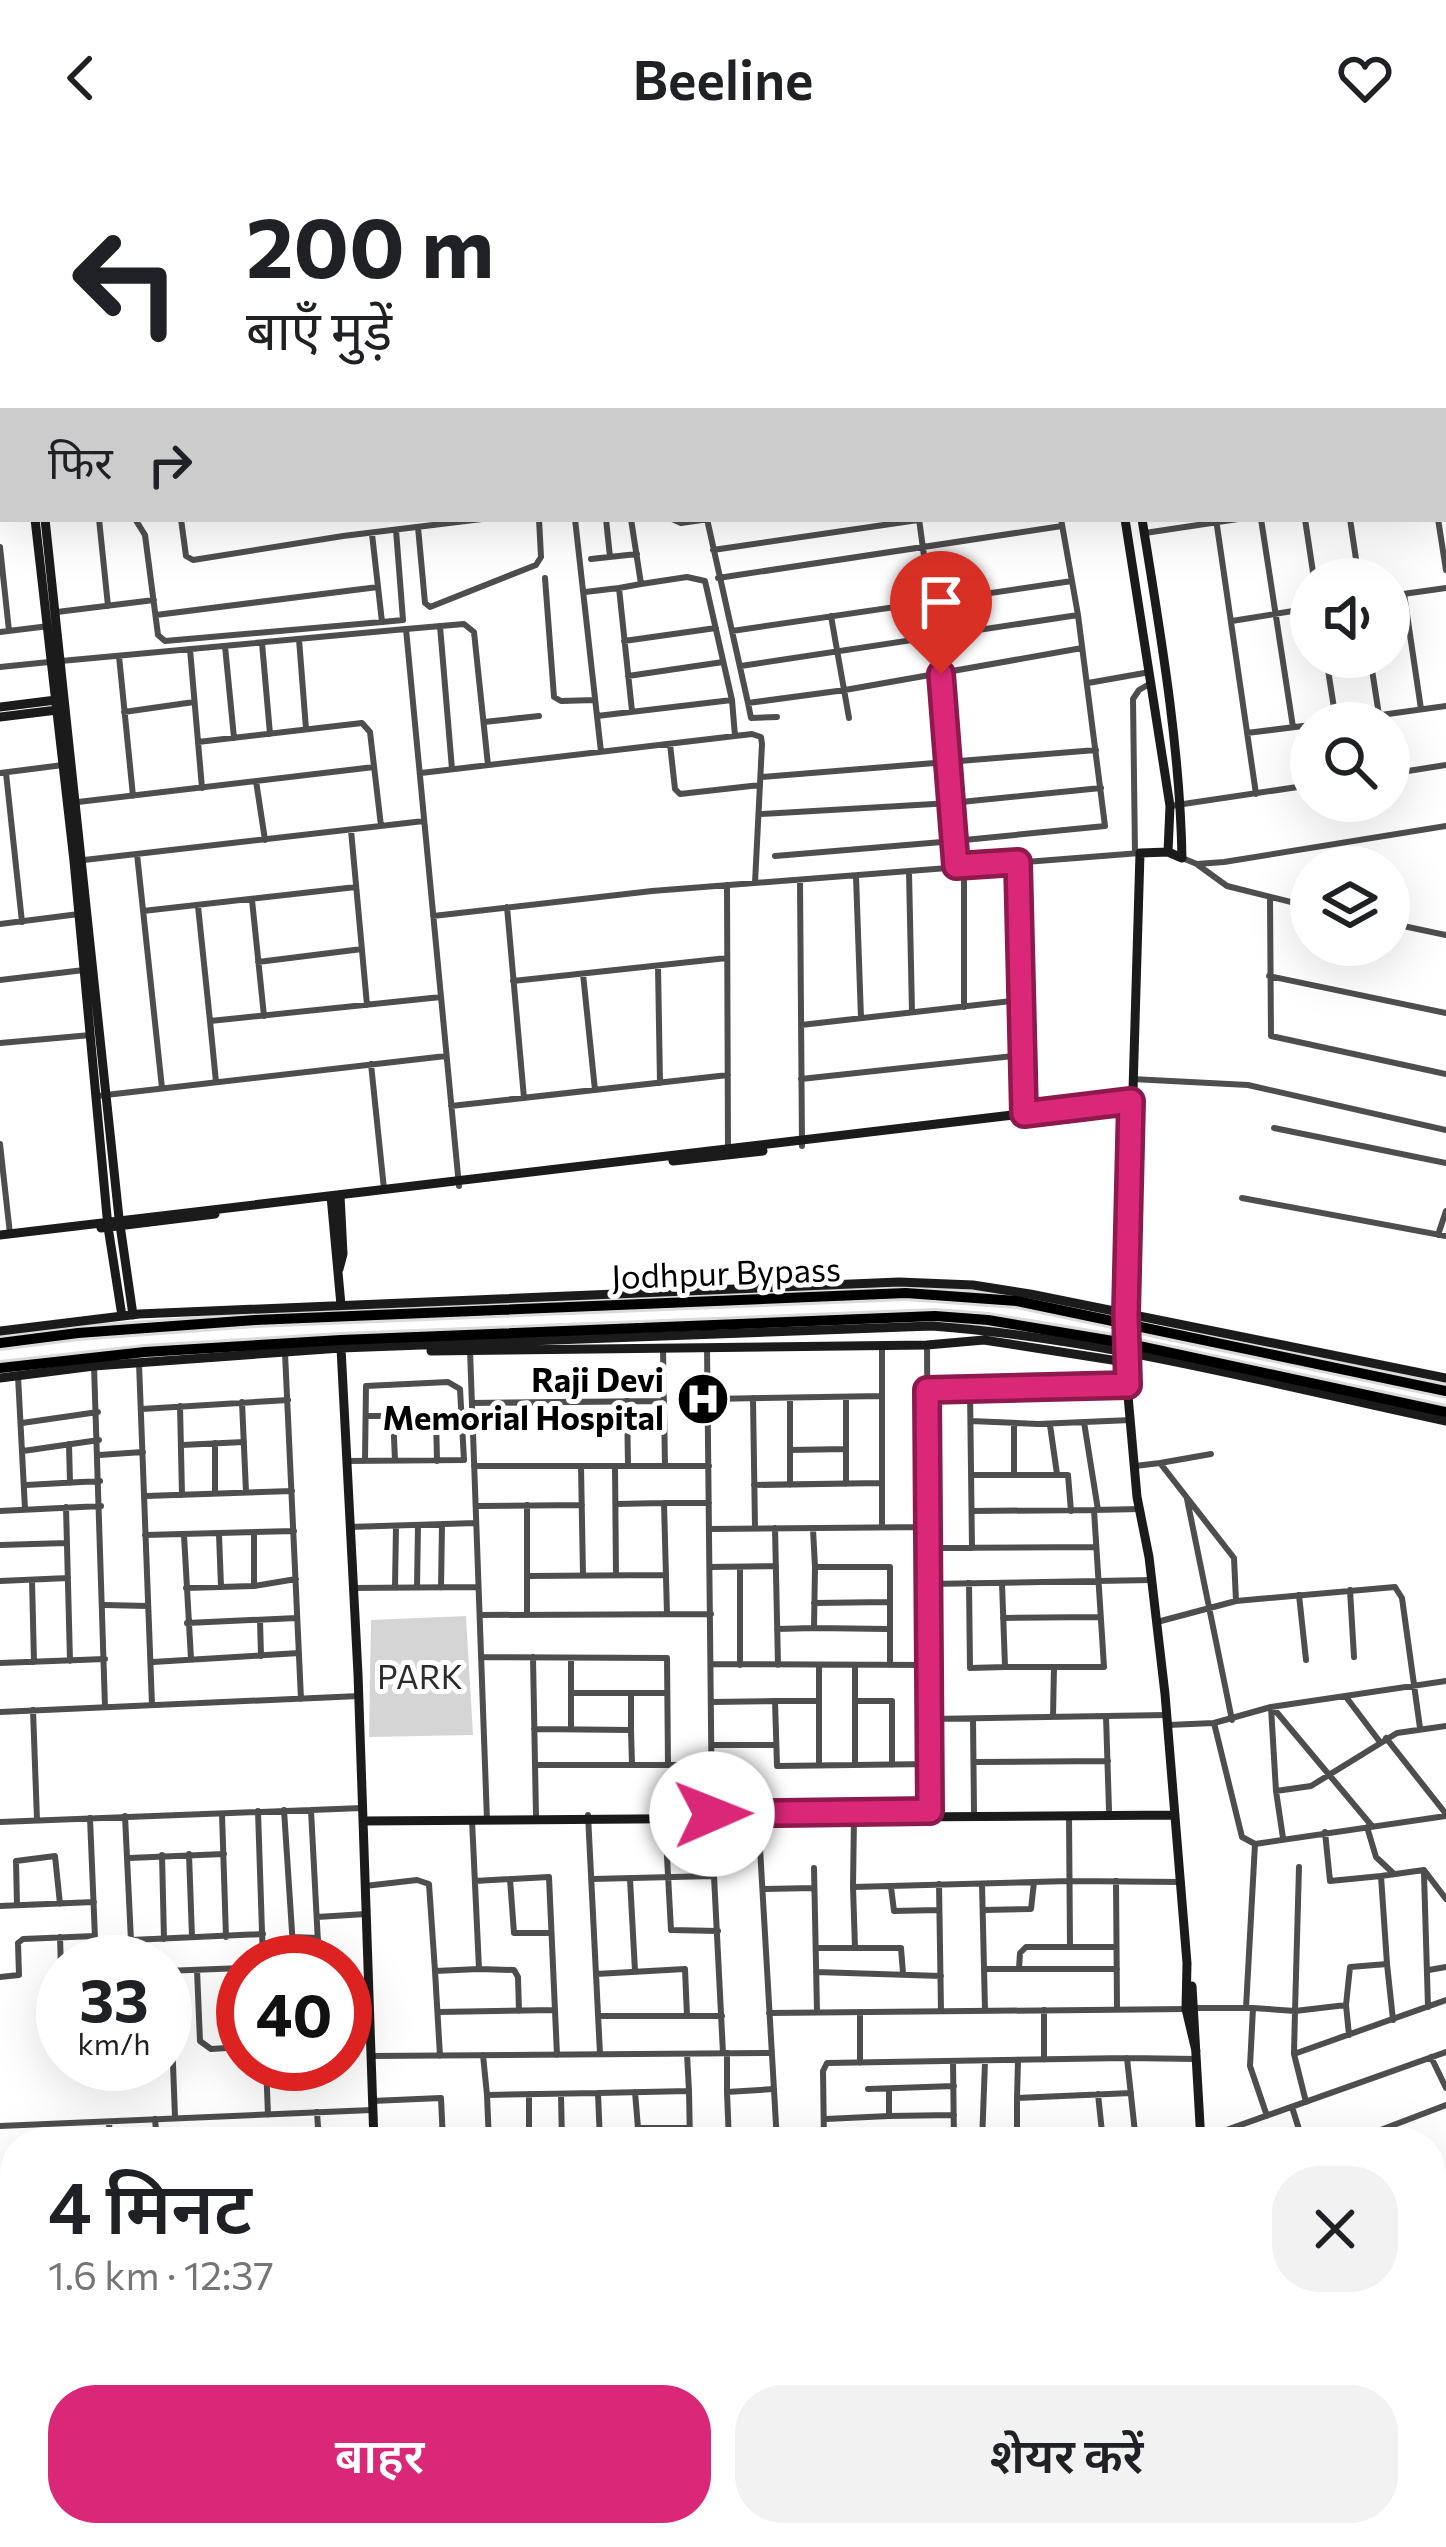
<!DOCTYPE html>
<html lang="hi">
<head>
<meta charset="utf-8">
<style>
  :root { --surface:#fff; --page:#f2f2f2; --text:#202124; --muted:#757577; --accent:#db2777 }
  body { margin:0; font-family:Commissioner,"Noto Sans Devanagari",sans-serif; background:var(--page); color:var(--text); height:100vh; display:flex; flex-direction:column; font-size:45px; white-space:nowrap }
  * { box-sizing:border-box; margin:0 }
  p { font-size:39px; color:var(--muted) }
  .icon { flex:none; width:66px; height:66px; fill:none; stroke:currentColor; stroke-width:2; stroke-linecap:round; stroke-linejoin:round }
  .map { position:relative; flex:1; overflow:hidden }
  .side { position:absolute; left:0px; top:1971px; width:1446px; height:420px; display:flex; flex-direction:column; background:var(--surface); border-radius:48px 48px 0 0; box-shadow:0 12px 48px #0002 }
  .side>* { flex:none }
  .hud { position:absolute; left:0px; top:0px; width:1446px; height:366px; box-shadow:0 12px 48px #0002; background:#fff; color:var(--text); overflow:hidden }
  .tools { position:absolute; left:1290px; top:402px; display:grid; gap:24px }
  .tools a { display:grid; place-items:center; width:120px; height:120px; border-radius:50%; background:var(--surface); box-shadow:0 12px 48px #0002; font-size:60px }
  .speed { position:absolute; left:36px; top:1779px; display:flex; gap:24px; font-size:60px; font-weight:700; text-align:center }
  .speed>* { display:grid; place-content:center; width:156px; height:156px; border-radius:50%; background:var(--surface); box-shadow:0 12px 48px #0002; line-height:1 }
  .speed small { font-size:30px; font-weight:400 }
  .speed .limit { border:18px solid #d22; background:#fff; color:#111 }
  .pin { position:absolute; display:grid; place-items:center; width:102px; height:102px; color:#fff; margin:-123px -51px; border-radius:50% 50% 50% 0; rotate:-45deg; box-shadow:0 0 12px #0007 }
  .pin .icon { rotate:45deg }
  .me { position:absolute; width:132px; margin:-66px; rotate:89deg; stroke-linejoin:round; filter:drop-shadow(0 0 9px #0008) }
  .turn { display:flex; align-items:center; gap:42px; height:252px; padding:0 48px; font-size:54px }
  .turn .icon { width:156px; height:156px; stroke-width:2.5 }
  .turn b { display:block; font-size:84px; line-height:102px }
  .then { display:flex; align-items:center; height:114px; padding:0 48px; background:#0003; gap:24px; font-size:45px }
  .round { display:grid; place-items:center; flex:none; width:126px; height:126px; border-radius:48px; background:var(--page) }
  .head { display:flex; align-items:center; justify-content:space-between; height:204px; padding:0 48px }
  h1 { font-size:72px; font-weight:600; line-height:90px }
  .button { display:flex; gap:24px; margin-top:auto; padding:24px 48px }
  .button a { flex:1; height:138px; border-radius:48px; background:var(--accent); color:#fff; font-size:48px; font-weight:600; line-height:138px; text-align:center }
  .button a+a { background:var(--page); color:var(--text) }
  header { display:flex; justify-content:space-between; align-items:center; height:156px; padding:0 48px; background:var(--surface); font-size:54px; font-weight:600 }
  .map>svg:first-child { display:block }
  .green { fill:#d5d5d5 }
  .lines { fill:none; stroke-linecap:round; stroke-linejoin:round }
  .highway-casing { stroke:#dbdbdb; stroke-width:16 }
  .street { stroke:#4e4e4e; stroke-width:6 }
  .secondary { stroke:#1b1b1b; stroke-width:9 }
  .highway { stroke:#000; stroke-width:10 }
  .route-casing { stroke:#8e194d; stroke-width:30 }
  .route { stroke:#db2777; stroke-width:21 }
  .labels { text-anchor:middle; stroke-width:10; stroke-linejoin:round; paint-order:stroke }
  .street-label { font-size:33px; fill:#000; stroke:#fff }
  .poi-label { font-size:33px; font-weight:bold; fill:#000; stroke:#fff; text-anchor:end }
  .park-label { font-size:33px; fill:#2c2c2c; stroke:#fff }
</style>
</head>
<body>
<header><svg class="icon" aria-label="back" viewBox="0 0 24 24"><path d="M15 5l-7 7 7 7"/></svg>Beeline<svg class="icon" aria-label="heart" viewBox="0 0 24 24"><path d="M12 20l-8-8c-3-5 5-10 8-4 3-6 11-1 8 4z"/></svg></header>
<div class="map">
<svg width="1446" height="2391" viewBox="0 0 1446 2391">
  <rect width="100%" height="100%" fill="#fff"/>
  <path class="green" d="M 466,1460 L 473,1579 L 369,1581 L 371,1464 Z"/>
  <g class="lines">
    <g class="highway-casing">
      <path id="highway" d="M 0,1187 L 78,1177 L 255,1164 L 906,1137 L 1017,1145 L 1446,1235
        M 0,1212 L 145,1196 L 341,1184 L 935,1160 L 988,1164 L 1125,1187 L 1446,1256"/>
    </g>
    <path class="street" d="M 62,0 L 62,3
      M 101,0 L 101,3
      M 130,0 L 131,3
      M 169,0 L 170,3
      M 223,0 L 223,3
      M 589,0 L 589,3
      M 189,3 L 211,0
      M 721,3 L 742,0
      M 0,32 L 3,31
      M 1443,54 L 1446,53
      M 1443,115 L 1446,115
      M 1443,178 L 1446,177
      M 1443,238 L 1446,237
      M 1443,331 L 1446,331
      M 99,363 L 108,450
      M 135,363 L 145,379 L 158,479 L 165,485 L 382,466
      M 181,363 L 186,400 L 193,404 L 343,380 L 482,363
      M 575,363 L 601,596
      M 606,363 L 610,401
      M 672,363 L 681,367 L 709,363
      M 707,363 L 748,547 L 845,534 L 1082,492
      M 919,363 L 945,554 L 954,685 L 1105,670 L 1078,459 L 1061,363
      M 1216,363 L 1256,638
      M 1261,363 L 1293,571
      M 1305,363 L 1314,423
      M 1350,363 L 1359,423
      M 1438,363 L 1446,414
      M 418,371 L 425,447 L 430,451 L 536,409 L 541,401 L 539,363
      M 1145,377 L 1238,363
      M 372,378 L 382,466 L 403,464 L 396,374
      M 0,391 L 9,475
      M 713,394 L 918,364
      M 591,403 L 637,398
      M 545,422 L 554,541 L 561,545 L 595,544
      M 718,422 L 1062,370
      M 641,428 L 687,421 L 705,425 L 732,544
      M 619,432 L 641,428 L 631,363
      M 585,436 L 619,432 L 632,555
      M 1404,438 L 1421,553
      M 1389,440 L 1446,432
      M 57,456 L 154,444
      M 156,459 L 378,431
      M 831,460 L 849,562
      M 1232,465 L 1311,452
      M 440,470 L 452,613
      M 406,473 L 464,468 L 474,476 L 488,609
      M 732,475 L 1072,425
      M 0,476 L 49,470
      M 299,483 L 306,573
      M 624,485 L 716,472
      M 262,487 L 270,578
      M 225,490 L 234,582
      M 190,493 L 202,632
      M 119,500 L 133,640
      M 1326,501 L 1336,565
      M 1370,501 L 1379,559
      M 61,505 L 406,473 L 459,1030
      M 741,510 L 1078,459
      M 0,511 L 49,506
      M 628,520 L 723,506
      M 1088,527 L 1150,516
      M 748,547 L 751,562 L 777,561
      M 124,556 L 194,546
      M 597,560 L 732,544 L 735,580
      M 484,566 L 539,560
      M 1323,567 L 1446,550
      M 1247,577 L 1311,569
      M 198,586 L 362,567 L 370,576 L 381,670
      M 670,588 L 675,633 L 680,638 L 760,629
      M 1389,602 L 1391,617
      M 0,617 L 63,609
      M 6,617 L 22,766
      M 421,617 L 752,578 L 761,581 L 762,588 L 755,727
      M 1389,618 L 1446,609
      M 761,621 L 1096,594
      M 256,625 L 265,684
      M 78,646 L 374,611
      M 1170,650 L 1311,629
      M 760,658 L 951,647 L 1101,632
      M 351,674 L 367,849
      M 1135,697 L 1133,543 L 1139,534 L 1151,527
      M 137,698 L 162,932
      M 775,700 L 954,685 L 956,710
      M 1182,702 L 1197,708 L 1224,706 L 1446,670
      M 84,704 L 424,665
      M 1018,706 L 1023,958
      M 1198,709 L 1227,730 L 1311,751
      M 964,710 L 964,851
      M 909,716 L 912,856
      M 856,720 L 861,862
      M 800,724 L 802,990
      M 727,729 L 728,996
      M 1270,743 L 1271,880 L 1446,918
      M 252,744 L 264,860
      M 198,750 L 210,865
      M 507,751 L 524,942
      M 143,755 L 356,731
      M 433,760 L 652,735 L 1140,697
      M 1389,767 L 1446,779
      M 0,768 L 79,758
      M 258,806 L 362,793
      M 658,810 L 660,927
      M 583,818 L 595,934
      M 1269,820 L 1446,857
      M 0,824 L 84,814
      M 513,825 L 727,802
      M 801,869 L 1021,844
      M 0,887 L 91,879
      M 371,908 L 384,1033
      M 801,923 L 1022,899
      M 1132,923 L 1248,929 L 1446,974
      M 216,926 L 210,865 L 441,841
      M 97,940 L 446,900
      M 451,950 L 728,919
      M 1274,972 L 1446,1007
      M 0,988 L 10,1078
      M 1242,1042 L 1446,1080
      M 1438,1079 L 1446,1055
      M 882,1190 L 882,1371
      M 927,1190 L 930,1660
      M 707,1191 L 712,1661
      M 663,1193 L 665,1310
      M 470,1194 L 487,1664
      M 285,1197 L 301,1543
      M 139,1207 L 152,1549
      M 94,1210 L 105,1551
      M 18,1220 L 25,1353
      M 927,1234 L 1128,1229
      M 970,1234 L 972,1392
      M 846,1241 L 846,1328
      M 753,1242 L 755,1372
      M 790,1242 L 790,1329
      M 708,1243 L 882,1240
      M 627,1245 L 628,1310
      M 242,1246 L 246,1336
      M 472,1247 L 664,1245
      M 180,1250 L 182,1339
      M 142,1253 L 288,1244
      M 367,1260 L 393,1260
      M 436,1261 L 461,1259
      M 971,1265 L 1038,1268 L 1131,1264
      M 1084,1266 L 1098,1354
      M 22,1267 L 98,1256
      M 1050,1269 L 1057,1318
      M 215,1287 L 215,1337
      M 69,1288 L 70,1327
      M 182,1289 L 244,1286
      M 790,1294 L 846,1293
      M 23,1295 L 99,1284
      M 99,1299 L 143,1296
      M 365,1304 L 366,1230 L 448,1226 L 460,1233 L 464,1304
      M 395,1304 L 393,1260 L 436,1261 L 437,1305
      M 346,1305 L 464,1304
      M 1160,1307 L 1211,1298
      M 474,1310 L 709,1310
      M 581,1310 L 583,1419
      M 615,1310 L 616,1419
      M 1135,1310 L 1160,1307 L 1234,1402 L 1236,1445
      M 971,1319 L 1068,1319 L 1071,1355
      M 1014,1319 L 1014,1269
      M 26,1329 L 100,1325
      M 754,1329 L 882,1327
      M 146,1340 L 292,1335
      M 1187,1343 L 1232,1564
      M 616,1348 L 664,1347
      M 527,1349 L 527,1420
      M 477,1350 L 582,1349
      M 66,1351 L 70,1505
      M 0,1355 L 101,1350
      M 972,1355 L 1094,1354
      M 349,1371 L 476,1367
      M 775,1372 L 778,1509
      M 710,1373 L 928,1371
      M 813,1373 L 815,1411 L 890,1411 L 890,1509
      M 219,1378 L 221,1431
      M 145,1379 L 294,1375
      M 184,1379 L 191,1503
      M 254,1379 L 254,1430
      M 0,1389 L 67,1387
      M 928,1392 L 1095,1391
      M 710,1411 L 776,1410
      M 740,1411 L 740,1509
      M 32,1424 L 34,1506
      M 0,1425 L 68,1422
      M 969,1427 L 970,1512 L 1005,1511
      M 1002,1427 L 1005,1511 L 1054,1511
      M 929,1428 L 1152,1424
      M 395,1431 L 396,1370
      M 417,1431 L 418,1369
      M 186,1432 L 254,1430 L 296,1423
      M 352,1432 L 478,1431
      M 441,1432 L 442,1369
      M 1350,1434 L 1354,1501
      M 1299,1439 L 1306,1504
      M 814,1447 L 889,1446
      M 105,1449 L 148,1450
      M 667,1458 L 664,1347 L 709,1347
      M 480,1459 L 711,1458
      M 527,1459 L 527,1420 L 666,1419
      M 1003,1462 L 1099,1461
      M 260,1464 L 261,1500
      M 1157,1466 L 1236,1445 L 1395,1431 L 1402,1442 L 1420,1572
      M 187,1467 L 297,1462
      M 814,1472 L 888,1473
      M 777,1473 L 814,1472 L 815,1411
      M 481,1501 L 667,1502 L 668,1609
      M 533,1501 L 535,1609
      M 571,1502 L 571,1573
      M 153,1506 L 299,1497
      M 0,1507 L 105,1503
      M 711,1508 L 929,1509
      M 819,1509 L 819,1609
      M 571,1537 L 667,1537
      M 631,1537 L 631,1574
      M 1346,1541 L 1380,1586
      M 775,1545 L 819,1545
      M 855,1545 L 892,1545 L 892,1609
      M 711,1546 L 775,1545 L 777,1610 L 930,1608
      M 1271,1551 L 1446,1525
      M 1274,1553 L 1372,1670
      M 33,1554 L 37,1664
      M 0,1556 L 359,1540
      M 1106,1560 L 1109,1654
      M 1053,1561 L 1054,1511 L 1104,1511 L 1094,1354 L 1140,1353
      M 931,1563 L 1167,1559
      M 973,1563 L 974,1655
      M 1214,1567 L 1271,1551 L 1276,1635 L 1283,1682
      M 1168,1569 L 1214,1567 L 1242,1681 L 1255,1688 L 1246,1852
      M 534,1573 L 631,1574 L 632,1609
      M 1386,1582 L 1446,1658
      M 713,1589 L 776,1589
      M 974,1606 L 1108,1605
      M 855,1609 L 855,1510
      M 1276,1635 L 1311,1630 L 1397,1577 L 1446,1570
      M 284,1654 L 294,1806
      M 311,1654 L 319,1806
      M 258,1655 L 263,1806
      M 758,1657 L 777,1986
      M 222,1658 L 226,1781
      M 536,1659 L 535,1609 L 712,1609
      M 588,1659 L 600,1898
      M 125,1660 L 132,1806
      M 854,1661 L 853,1731 L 1069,1725 L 1181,1726
      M 90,1662 L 96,1806
      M 665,1664 L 671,1774 L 718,1775
      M 0,1666 L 362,1652
      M 1367,1671 L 1376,1701 L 1393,1717
      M 1325,1676 L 1330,1725 L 1381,1720
      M 1255,1688 L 1446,1660
      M 189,1698 L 192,1781
      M 162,1699 L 164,1783
      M 129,1702 L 224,1698
      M 1299,1711 L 1295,1855 L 1346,1849 L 1350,1811 L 1387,1808 L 1393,1864
      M 814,1712 L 817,1856
      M 1424,1718 L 1428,1851
      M 510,1723 L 514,1777 L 551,1777
      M 592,1723 L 714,1720 L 723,1897
      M 630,1723 L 635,1815
      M 475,1725 L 549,1721 L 557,1899
      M 1116,1725 L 1117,1853
      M 939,1728 L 941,1855
      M 982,1728 L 985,1854
      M 365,1730 L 417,1724 L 429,1728 L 435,1815
      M 853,1731 L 855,1792
      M 891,1731 L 894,1755 L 937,1754
      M 764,1733 L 814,1732
      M 17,1749 L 16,1705 L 55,1700 L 60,1748
      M 0,1750 L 94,1746
      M 984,1754 L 1031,1753 L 1034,1726
      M 317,1761 L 366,1758
      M 60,1781 L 63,1876
      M 293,1781 L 318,1782
      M 131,1784 L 263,1778
      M 1070,1791 L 1116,1791
      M 816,1792 L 901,1792 L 903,1817
      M 1387,1808 L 1381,1720 L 1424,1714 L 1446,1743
      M 479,1813 L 514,1814 L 518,1821 L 519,1855
      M 984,1813 L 1117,1813
      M 1019,1813 L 1020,1797 L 1026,1791 L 1070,1791 L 1069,1659
      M 197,1814 L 200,1885 L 211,1893 L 243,1891
      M 1429,1814 L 1446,1811
      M 165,1815 L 243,1812
      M 169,1815 L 172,1882
      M 816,1816 L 941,1820
      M 596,1818 L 685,1813 L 687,1860
      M 0,1821 L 19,1819 L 18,1787 L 23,1783 L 95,1780
      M 1346,1849 L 1349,1879
      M 1195,1852 L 1253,1852 L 1250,1910 L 1267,1960
      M 1253,1852 L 1295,1855 L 1294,1898 L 1306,1946
      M 1044,1854 L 1044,1904
      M 438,1856 L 555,1854
      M 860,1856 L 860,1907
      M 769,1857 L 1186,1853
      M 598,1860 L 722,1860
      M 345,1873 L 369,1873
      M 165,1882 L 172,1882 L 175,1961
      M 1294,1898 L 1446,1844
      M 483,1899 L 487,1939 L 598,1937 L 600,1986
      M 370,1900 L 772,1897
      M 440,1900 L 435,1815 L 479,1813 L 472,1664
      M 1431,1901 L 1446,1932
      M 953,1905 L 954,1986
      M 266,1908 L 268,1959
      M 868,1933 L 954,1930
      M 889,1933 L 889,1960 L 954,1959
      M 689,1935 L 690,1986
      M 635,1936 L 638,1972 L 690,1972
      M 727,1936 L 727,1897
      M 598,1937 L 689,1935 L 687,1898
      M 529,1938 L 529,1986
      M 561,1938 L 562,1986
      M 1098,1938 L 1103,1986
      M 487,1939 L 489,1986
      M 1017,1942 L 1018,1904
      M 372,1945 L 441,1942 L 443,1986
      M 1292,1951 L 1303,1986
      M 317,1956 L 319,1986
      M 155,1963 L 157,1986
      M 826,1963 L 889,1960
      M 109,1966 L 110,1986
      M 0,1970 L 372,1954
      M 629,1982 L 629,1986
      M 1201,1983 L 1446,1896
      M 729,1986 L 727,1936 L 774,1933
      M 824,1986 L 823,1915 L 827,1907 L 1127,1902
      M 982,1986 L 985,1906
      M 1017,1986 L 1017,1942 L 1131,1937
      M 1136,1986 L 1127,1902 L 1196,1903
      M 1349,1986 L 1446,1949
      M 0,2031 L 15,2030
      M 1431,2124 L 1446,2125
      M 0,2189 L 15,2188
      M 1442,2231 L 1446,2212
      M 1431,2261 L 1446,2263
      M 1431,2332 L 1446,2333
      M 1431,2361 L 1446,2361
      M 158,2376 L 159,2391
      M 293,2376 L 293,2391
      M 732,2376 L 885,2386
      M 883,2376 L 885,2391
      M 929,2376 L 932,2391
      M 980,2376 L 984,2391
      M 1028,2376 L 1032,2391
      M 1298,2376 L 1300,2391
      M 1404,2376 L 1405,2391
      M 0,2377 L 15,2376
      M 454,2387 L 470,2391
      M 567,2391 L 572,2376
      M 717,2391 L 719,2376
      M 1101,2391 L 1104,2376
      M 1161,2391 L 1164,2376"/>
    <path class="secondary" d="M 517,0 L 518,3
      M 534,0 L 534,3
      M 1038,0 L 1038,3
      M 1127,3 L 1148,0
      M 1259,3 L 1280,0
      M 0,39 L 3,59
      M 0,104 L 3,125
      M 0,172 L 3,171
      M 0,186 L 3,185
      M 35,363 L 74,705 L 108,1071 L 122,1160
      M 45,363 L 119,1062 L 133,1159
      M 1125,363 L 1170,650 L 1168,696
      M 1142,363 C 1160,475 1180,589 1182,702 L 1168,696 L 1140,697 L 1125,1206 L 1137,1341 L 1149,1401 L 1165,1538 L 1187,1807 L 1186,1853 L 1196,1895
      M 0,551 L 56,544
      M 0,561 L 57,554
      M 1054,960 L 1130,952
      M 673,1005 L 763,995
      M 331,1040 L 341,1149
      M 101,1072 L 215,1058
      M 0,1079 L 1131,945
      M 339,1113 L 343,1098 L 340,1039
      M 0,1175 L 139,1158 L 899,1126 L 973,1129 L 1030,1138 L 1446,1222
      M 341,1192 L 358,1518 L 374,1986
      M 431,1195 L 927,1189 L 984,1184 L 1125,1206
      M 0,1222 L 94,1210 L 341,1192 L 932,1170 C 1106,1183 1276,1229 1446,1265
      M 363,1665 L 1175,1659
      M 1192,1830 L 1201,1986
      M 391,2376 L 392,2391
      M 1251,2376 L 1253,2391
      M 1044,2391 L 1099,2376"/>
    <use href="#highway" class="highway"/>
  </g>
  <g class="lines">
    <g class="route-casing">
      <path id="route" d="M 712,1658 L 930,1655 L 927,1234 L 1128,1229 L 1126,1158 L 1131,945 L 1024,958 L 1018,706 L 956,710 L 941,518"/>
    </g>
    <use href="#route" class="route"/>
  </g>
  <defs>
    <g id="hospital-disc" transform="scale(2.7)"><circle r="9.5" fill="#000" stroke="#fff"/><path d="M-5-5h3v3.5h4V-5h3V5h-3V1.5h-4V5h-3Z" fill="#fff"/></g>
  </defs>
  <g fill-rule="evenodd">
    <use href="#hospital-disc" x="703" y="1243"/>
  </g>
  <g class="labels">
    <g class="street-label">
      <text transform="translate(726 1117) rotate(-2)" y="12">Jodhpur Bypass</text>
    </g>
    <g class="poi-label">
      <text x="664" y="1236">Raji Devi<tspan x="664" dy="38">Memorial Hospital</tspan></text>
    </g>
    <g class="park-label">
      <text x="420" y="1533">PARK</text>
    </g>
  </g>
</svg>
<div class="tools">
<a><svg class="icon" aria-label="sound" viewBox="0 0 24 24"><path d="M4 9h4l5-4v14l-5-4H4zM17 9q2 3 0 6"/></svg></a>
<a><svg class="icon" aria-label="search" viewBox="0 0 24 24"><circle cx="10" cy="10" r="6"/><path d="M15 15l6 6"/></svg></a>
<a><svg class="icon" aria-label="layers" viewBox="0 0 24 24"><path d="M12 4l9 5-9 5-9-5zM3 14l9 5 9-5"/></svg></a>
</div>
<div class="speed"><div>33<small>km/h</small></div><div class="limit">40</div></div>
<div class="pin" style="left:941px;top:518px;background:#d93025"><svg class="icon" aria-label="arrive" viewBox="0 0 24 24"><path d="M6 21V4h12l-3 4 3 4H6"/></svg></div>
<svg class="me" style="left:712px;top:1658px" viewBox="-20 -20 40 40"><circle r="19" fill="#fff"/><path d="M0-13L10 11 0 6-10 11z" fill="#db2777"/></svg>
<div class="hud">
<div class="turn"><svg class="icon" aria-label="left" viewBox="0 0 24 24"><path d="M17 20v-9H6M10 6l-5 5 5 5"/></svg><div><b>200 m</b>बाएँ मुड़ें</div></div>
<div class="then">फिर<svg class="icon" aria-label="right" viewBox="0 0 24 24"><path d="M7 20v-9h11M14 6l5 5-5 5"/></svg></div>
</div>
<section class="side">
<div class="head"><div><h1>4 मिनट</h1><p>1.6 km · 12:37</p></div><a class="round"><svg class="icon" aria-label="close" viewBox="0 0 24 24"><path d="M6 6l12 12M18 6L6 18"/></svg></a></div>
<div class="button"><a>बाहर</a><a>शेयर करें</a></div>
</section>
</div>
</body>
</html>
